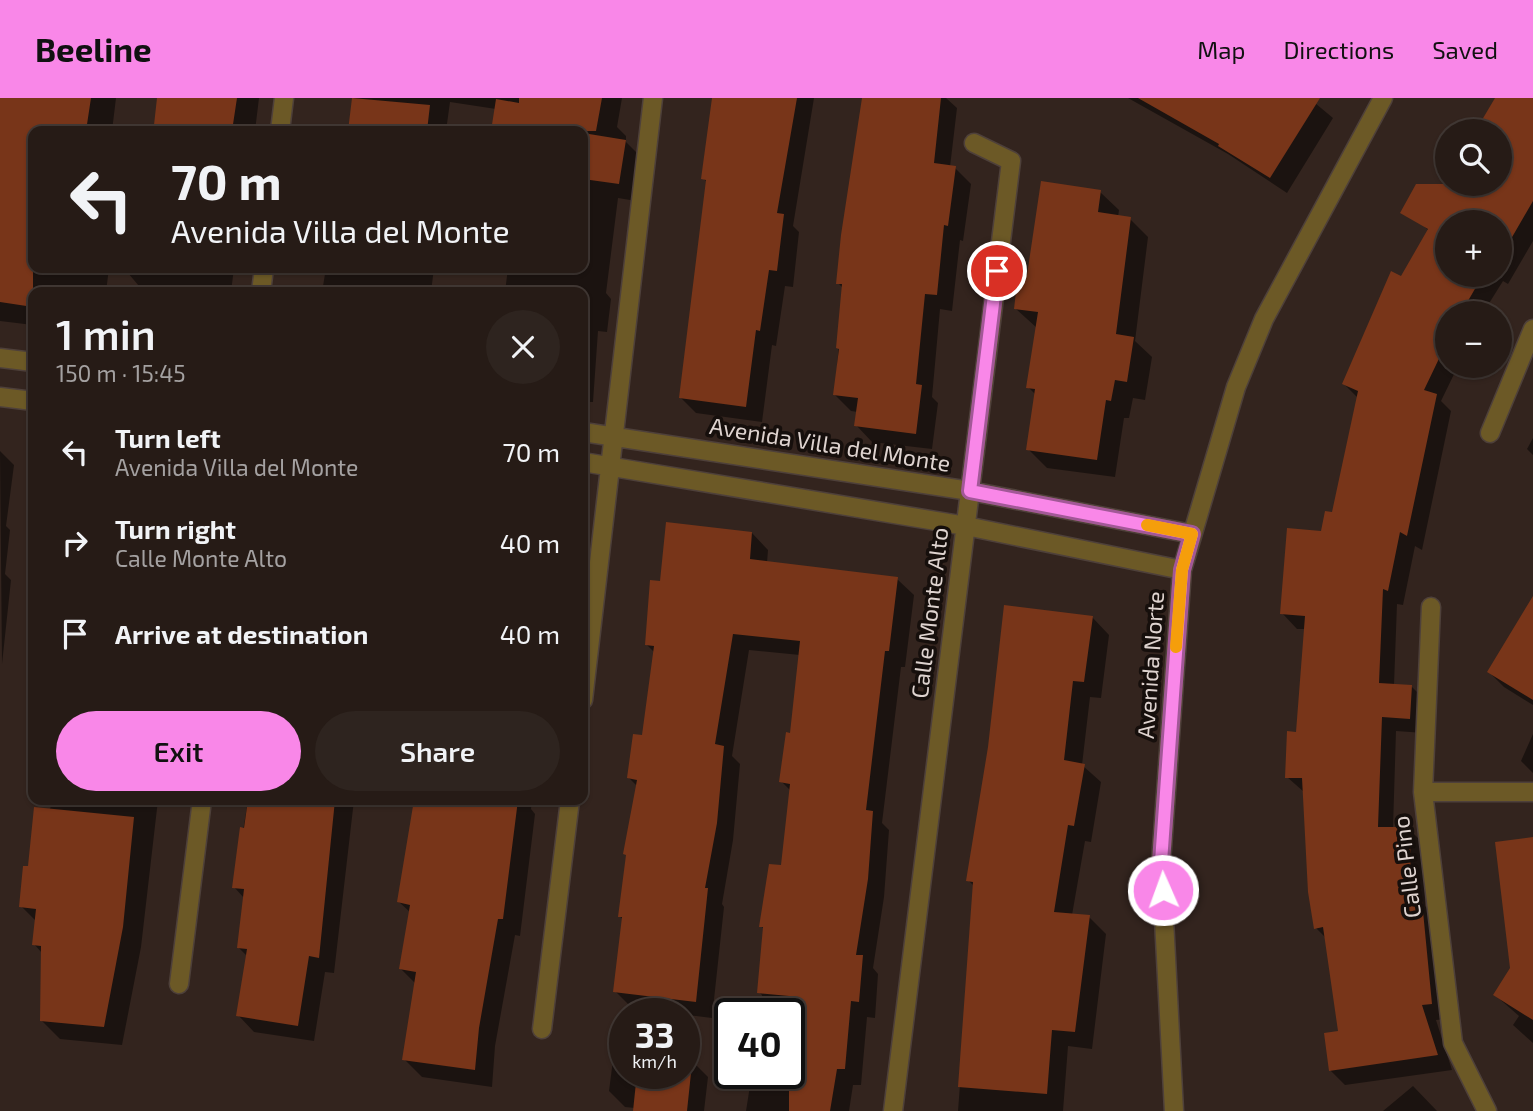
<!DOCTYPE html>
<html lang="en">
<head>
<meta charset="utf-8">
<style>
  :root { --surface:#261b16; --page:#2e241f; --text:#f1f3f6; --muted:#a4a1a1; --line:#423935; --accent:#f987e8 }
  body { margin:0; font-family:"Exo 2",sans-serif; background:var(--page); color:var(--text); height:100vh; display:flex; flex-direction:column; font-size:26px; white-space:nowrap }
  * { box-sizing:border-box; margin:0 }
  p { font-size:23px; color:var(--muted) }
  .icon { flex:none; width:38px; height:38px; fill:none; stroke:currentColor; stroke-width:2; stroke-linecap:round; stroke-linejoin:round }
  .map { position:relative; flex:1; overflow:hidden }
  .panel { position:absolute; left:28px; top:189px; width:560px; height:518px; display:flex; flex-direction:column; background:var(--surface); border-radius:14px; box-shadow:0 2px 5px #0004,0 0 0 2px var(--line) }
  .panel>* { flex:none }
  .guide { position:absolute; left:28px; top:28px; width:560px; height:147px; border-radius:14px; box-shadow:0 2px 5px #0004,0 0 0 2px var(--line); background:#261b16; color:var(--text); overflow:hidden }
  .fabs { position:absolute; left:1435px; top:21px; display:grid; gap:14px }
  .fabs a { display:grid; place-items:center; width:77px; height:77px; border-radius:50%; background:var(--surface); box-shadow:0 2px 5px #0004,0 0 0 2px var(--line); font-size:35px }
  .speed { position:absolute; left:609px; top:900px; display:flex; gap:14px; font-size:35px; font-weight:700; text-align:center }
  .speed>* { display:grid; place-content:center; width:91px; height:91px; border-radius:50%; background:var(--surface); box-shadow:0 2px 5px #0004,0 0 0 2px var(--line); line-height:1 }
  .speed small { font-size:18px; font-weight:400 }
  .speed .limit { border:4px solid #111; border-radius:10px; background:#fff; color:#111 }
  .pin { position:absolute; display:grid; place-items:center; width:60px; height:60px; color:#fff; margin:-30px; border:4px solid #fff; border-radius:50%; box-shadow:0 2px 7px #0007 }
  .me { position:absolute; width:77px; margin:-38px; rotate:358deg; stroke-linejoin:round; filter:drop-shadow(0 0 5px #0008) }
  .turn { display:flex; align-items:center; gap:24px; height:147px; padding:0 28px; font-size:32px }
  .turn .icon { width:91px; height:91px; stroke-width:2.5 }
  .turn b { display:block; font-size:49px; line-height:60px }
  .round { display:grid; place-items:center; flex:none; width:74px; height:74px; border-radius:37px; background:var(--page) }
  .head { display:flex; align-items:center; justify-content:space-between; height:119px; padding:0 28px }
  h1 { font-size:42px; font-weight:600; line-height:52px }
  .primary-button { display:flex; gap:14px; margin-top:auto; padding:14px 28px }
  .primary-button a { flex:1; height:80px; border-radius:42px; background:var(--accent); color:#111; font-size:28px; font-weight:600; line-height:80px; text-align:center }
  .primary-button a+a { background:var(--page); color:var(--text) }
  ul { padding:0; list-style:none }
  li { display:flex; align-items:center; gap:21px; height:91px; padding:0 28px }
  li div { flex:1 }
  li b { display:block; font-size:26px }
  li em { font-style:normal }
  header { display:flex; align-items:center; gap:42px; box-sizing:border-box; height:98px; padding:0 35px; background:var(--accent); color:#111 }
  header strong { font-size:33px }
  nav { display:flex; gap:38px; margin-inline-start:auto; font-size:24px }
  .map>svg:first-child { display:block }
  .shadow { fill:#0007; fill-rule:evenodd }
  .building { fill:#783519 }
  .lines { fill:none; stroke-linecap:round; stroke-linejoin:round }
  .minor-casing { stroke:#4e403a; stroke-width:21 }
  .minor { stroke:#6c5926; stroke-width:18 }
  .route-casing { stroke:#a25897; stroke-width:18 }
  .route { stroke:#f987e8; stroke-width:12 }
  .slow { stroke:#f59e0b; stroke-width:12 }
  .labels { text-anchor:middle; stroke-width:7; stroke-linejoin:round; paint-order:stroke }
  .street-label { font-size:23px; fill:#ded3cf; stroke:#160f0c }
</style>
</head>
<body>
<header>
<strong>Beeline</strong>
<nav><a>Map</a><a>Directions</a><a>Saved</a></nav>
</header>
<div class="map">
<svg width="1533" height="1013" viewBox="0 0 1533 1013">
  <rect width="100%" height="100%" fill="#33241e"/>
  <path class="shadow" d="M 0,0 L 116,0 L 112,33 L 33,33 L 33,170 L 109,170 L 106,194 L 33,194 L 33,227 L 0,223 Z
    M 159,0 L 259,0 L 255,33 L 155,33 Z
    M 354,0 L 622,0 L 617,29 L 626,38 L 626,44 L 643,61 L 636,103 L 618,100 L 606,195 L 611,201 L 607,234 L 598,233 L 593,304 L 583,304 L 583,194 L 505,194 L 508,170 L 583,170 L 583,33 L 493,33 L 496,11 L 450,4 L 446,33 L 349,33 Z
    M 714,0 L 814,0 L 793,128 L 799,134 L 793,189 L 785,188 L 776,248 L 772,247 L 762,324 L 696,315 L 680,299 L 708,85 L 703,80 Z
    M 863,0 L 946,0 L 957,10 L 950,69 L 955,70 L 971,86 L 963,143 L 960,142 L 952,213 L 940,211 L 932,299 L 938,305 L 932,351 L 872,344 L 856,327 L 858,314 L 851,313 L 835,297 L 843,190 L 838,185 Z
    M 1128,0 L 1309,0 L 1333,20 L 1287,95 L 1228,56 Z
    M 1496,0 L 1533,0 L 1533,143 L 1508,186 L 1503,183 L 1483,215 L 1447,215 L 1447,268 L 1458,268 L 1441,303 L 1451,313 L 1422,452 L 1415,448 L 1403,507 L 1397,506 L 1394,587 L 1411,588 L 1427,604 L 1424,635 L 1396,633 L 1393,730 L 1409,731 L 1424,746 L 1425,808 L 1437,820 L 1446,921 L 1436,922 L 1452,972 L 1345,987 L 1330,972 L 1340,935 L 1327,841 L 1316,830 L 1304,694 L 1287,679 L 1297,636 L 1306,531 L 1297,531 L 1282,515 L 1334,416 L 1358,300 L 1344,286 L 1391,175 L 1402,180 L 1429,133 L 1421,125 L 1447,82 L 1447,86 L 1500,86 L 1500,33 L 1476,33 ZM 1447,124 L 1500,124 L 1500,177 L 1447,177 Z
    M 1100,94 L 1119,112 L 1118,119 L 1130,121 L 1148,139 L 1135,243 L 1152,259 L 1145,302 L 1133,300 L 1129,320 L 1124,320 L 1115,379 L 1047,370 L 1028,351 L 1036,297 L 1028,289 L 1037,230 L 1016,211 L 1029,179 Z
    M 129,170 L 234,170 L 231,194 L 144,194 L 128,175 Z
    M 326,170 L 434,170 L 431,194 L 322,194 Z
    M 1533,340 L 1533,357 L 1527,351 Z
    M 0,353 L 14,367 L 6,428 L 10,432 L 5,476 L 11,482 L 2,566 Z
    M 752,435 L 768,452 L 767,465 L 897,481 L 914,497 L 905,569 L 901,569 L 882,725 L 889,732 L 884,799 L 873,870 L 878,876 L 875,920 L 867,919 L 861,987 L 853,987 L 849,1013 L 746,1013 L 752,975 L 789,975 L 789,915 L 760,915 L 762,897 L 759,894 L 764,831 L 761,828 L 783,769 L 791,693 L 781,683 L 792,636 L 800,557 L 749,552 L 732,658 L 740,666 L 733,742 L 722,806 L 724,809 L 712,920 L 632,910 L 615,893 L 624,822 L 619,818 L 637,688 L 629,680 L 643,639 L 655,555 L 647,547 L 661,485 Z
    M 1533,508 L 1533,607 L 1504,589 L 1489,574 Z
    M 1092,519 L 1109,537 L 1101,600 L 1090,599 L 1082,667 L 1101,684 L 1091,744 L 1085,743 L 1072,817 L 1089,819 L 1106,836 L 1092,951 L 1068,948 L 1063,1013 L 958,1013 L 975,789 L 968,782 Z
    M 1533,636 L 1533,675 L 1521,663 Z
    M 53,702 L 158,702 L 141,849 L 122,947 L 60,941 L 41,922 L 42,855 L 34,846 L 36,823 L 21,808 L 30,770 Z
    M 248,702 L 354,702 L 334,875 L 325,874 L 314,943 L 254,934 L 238,917 L 247,858 L 238,849 L 244,800 L 234,789 Z
    M 415,702 L 532,702 L 531,711 L 535,716 L 520,838 L 515,837 L 495,948 L 492,989 L 422,979 L 404,961 L 416,886 L 401,871 L 411,815 L 399,804 Z
    M 1533,859 L 1533,945 L 1513,927 L 1519,918 L 1495,897 Z
    M 614,954 L 625,956 L 625,975 L 684,975 L 684,963 L 692,963 L 708,979 L 704,1013 L 635,1013 L 635,1010 L 625,1009 L 609,993 Z
    M 1413,988 L 1437,1013 L 1383,1013 Z"/>
  <path class="building" d="M 0,0 L 91,0 L 86,33 L 33,33 L 33,209 L 0,204 Z
    M 157,0 L 237,0 L 232,33 L 201,33 L 154,27 Z
    M 352,0 L 430,7 L 427,33 L 348,33 Z
    M 519,0 L 602,0 L 596,33 L 491,33 L 496,1 L 519,5 Z
    M 712,0 L 797,0 L 777,115 L 784,116 L 777,173 L 769,172 L 760,233 L 756,232 L 746,309 L 679,300 L 706,82 L 701,81 Z
    M 862,0 L 941,0 L 934,65 L 956,68 L 948,128 L 944,127 L 937,197 L 925,196 L 916,286 L 922,287 L 916,336 L 854,328 L 858,300 L 833,297 L 839,251 L 836,250 L 842,186 L 836,186 L 841,137 Z
    M 1138,0 L 1320,0 L 1270,80 L 1218,48 L 1219,46 Z
    M 1495,0 L 1533,0 L 1533,103 L 1500,160 L 1500,124 L 1447,124 L 1447,177 L 1483,177 L 1461,215 L 1447,215 L 1447,244 L 1424,292 L 1437,296 L 1407,438 L 1400,434 L 1388,493 L 1383,491 L 1379,585 L 1412,587 L 1410,621 L 1382,619 L 1378,729 L 1410,729 L 1411,804 L 1422,803 L 1432,906 L 1422,907 L 1438,957 L 1329,973 L 1324,935 L 1338,933 L 1323,829 L 1314,831 L 1308,794 L 1302,680 L 1285,680 L 1287,633 L 1296,634 L 1305,518 L 1280,516 L 1287,430 L 1321,433 L 1325,413 L 1332,414 L 1358,293 L 1342,286 L 1391,173 L 1401,178 L 1428,131 L 1400,115 L 1416,86 L 1500,86 L 1500,33 L 1489,33 L 1479,27 Z
    M 583,35 L 626,42 L 619,86 L 583,81 Z
    M 1041,83 L 1101,92 L 1098,114 L 1131,119 L 1116,236 L 1134,239 L 1127,284 L 1115,282 L 1111,303 L 1106,302 L 1097,362 L 1026,352 L 1035,291 L 1026,290 L 1038,214 L 1014,211 L 1018,176 L 1027,177 Z
    M 666,424 L 752,434 L 750,461 L 898,479 L 889,553 L 885,553 L 866,712 L 873,713 L 868,781 L 856,857 L 863,857 L 859,904 L 851,903 L 845,971 L 837,971 L 830,1013 L 789,1013 L 789,898 L 757,895 L 763,829 L 759,829 L 769,766 L 781,767 L 790,686 L 779,684 L 786,634 L 790,635 L 800,543 L 733,536 L 715,646 L 724,648 L 717,725 L 705,790 L 708,790 L 696,904 L 613,894 L 622,819 L 618,819 L 626,757 L 623,756 L 637,682 L 627,680 L 633,636 L 642,637 L 654,548 L 645,547 L 650,482 L 660,483 Z
    M 1533,498 L 1533,602 L 1487,574 Z
    M 1004,507 L 1093,518 L 1084,584 L 1073,583 L 1064,662 L 1085,666 L 1074,728 L 1068,727 L 1054,814 L 1090,817 L 1075,934 L 1052,932 L 1047,996 L 958,989 L 973,784 L 966,783 L 988,649 Z
    M 248,702 L 335,702 L 319,860 L 309,858 L 298,928 L 236,918 L 247,851 L 237,850 L 244,791 L 232,790 L 240,729 L 244,730 Z
    M 414,702 L 518,702 L 503,821 L 498,821 L 479,930 L 475,972 L 402,962 L 416,874 L 399,871 L 410,807 L 397,804 Z
    M 34,709 L 134,719 L 123,829 L 104,929 L 40,923 L 41,848 L 32,847 L 36,811 L 19,809 L 23,768 L 28,768 Z
    M 1533,739 L 1533,922 L 1493,897 L 1510,870 L 1495,744 Z
    M 637,975 L 691,975 L 687,1013 L 633,1013 Z"/>
  <g class="lines">
    <g class="minor-casing">
      <path id="minor" d="M 280,33 L 284,0
        M 261,194 L 264,170
        M 0,260 L 33,264
        M 0,299 L 33,303
        M 583,334 L 970,393 L 1192,436
        M 1490,335 L 1533,231
        M 583,364 L 966,428 L 1182,472
        M 1431,509 L 1423,694 L 1453,945 L 1487,1013
        M 583,602 L 653,0
        M 1423,694 L 1533,694
        M 179,886 L 202,702
        M 542,931 L 570,702
        M 893,1013 L 1011,63 L 974,45
        M 1174,1013 L 1161,764 L 1182,472 L 1236,289 L 1264,221 L 1383,0"/>
    </g>
    <use href="#minor" class="minor"/>
  </g>
  <g class="lines">
    <g class="route-casing">
      <path id="route" d="M 997,173 L 970,393 L 1192,436 L 1182,472 L 1161,764 L 1163,792"/>
    </g>
    <use href="#route" class="route"/>
    <path class="slow" d="M 1147,427 L 1192,436 L 1182,472 L 1176,549"/>
  </g>
  <g class="labels">
    <g class="street-label">
      <text transform="translate(830 347) rotate(9)" y="8">Avenida Villa del Monte</text>
      <text transform="translate(930 515) rotate(-83)" y="8">Calle Monte Alto</text>
      <text transform="translate(1151 567) rotate(-86)" y="8">Avenida Norte</text>
      <text transform="translate(1407 769) rotate(-97)" y="8">Calle Pino</text>
    </g>
  </g>
</svg>
<div class="fabs">
<a><svg class="icon" aria-label="search" viewBox="0 0 24 24"><circle cx="10" cy="10" r="6"/><path d="M15 15l6 6"/></svg></a>
<a>+</a>
<a>−</a>
</div>
<div class="speed"><div>33<small>km/h</small></div><div class="limit">40</div></div>
<div class="pin" style="left:997px;top:173px;background:#d93025"><svg class="icon" aria-label="arrive" viewBox="0 0 24 24"><path d="M6 21V4h12l-3 4 3 4H6"/></svg></div>
<svg class="me" style="left:1163px;top:792px" viewBox="-20 -20 40 40"><circle r="17" fill="#f987e8" stroke="#fff" stroke-width="3"/><path d="M0-11L8 9 0 5-8 9z" fill="#fff"/></svg>
<div class="guide">
<div class="turn"><svg class="icon" aria-label="left" viewBox="0 0 24 24"><path d="M17 20v-9H6M10 6l-5 5 5 5"/></svg><div><b>70 m</b>Avenida Villa del Monte</div></div>
</div>
<section class="panel">
<div class="head"><div><h1>1 min</h1><p>150 m · 15:45</p></div><a class="round"><svg class="icon" aria-label="close" viewBox="0 0 24 24"><path d="M6 6l12 12M18 6L6 18"/></svg></a></div>
<ul>
<li><svg class="icon" aria-label="left" viewBox="0 0 24 24"><path d="M17 20v-9H6M10 6l-5 5 5 5"/></svg><div><b>Turn left</b><p>Avenida Villa del Monte</p></div><em>70 m</em></li>
<li><svg class="icon" aria-label="right" viewBox="0 0 24 24"><path d="M7 20v-9h11M14 6l5 5-5 5"/></svg><div><b>Turn right</b><p>Calle Monte Alto</p></div><em>40 m</em></li>
<li><svg class="icon" aria-label="arrive" viewBox="0 0 24 24"><path d="M6 21V4h12l-3 4 3 4H6"/></svg><div><b>Arrive at destination</b></div><em>40 m</em></li>
</ul>
<div class="primary-button"><a>Exit</a><a>Share</a></div>
</section>
</div>
</body>
</html>
